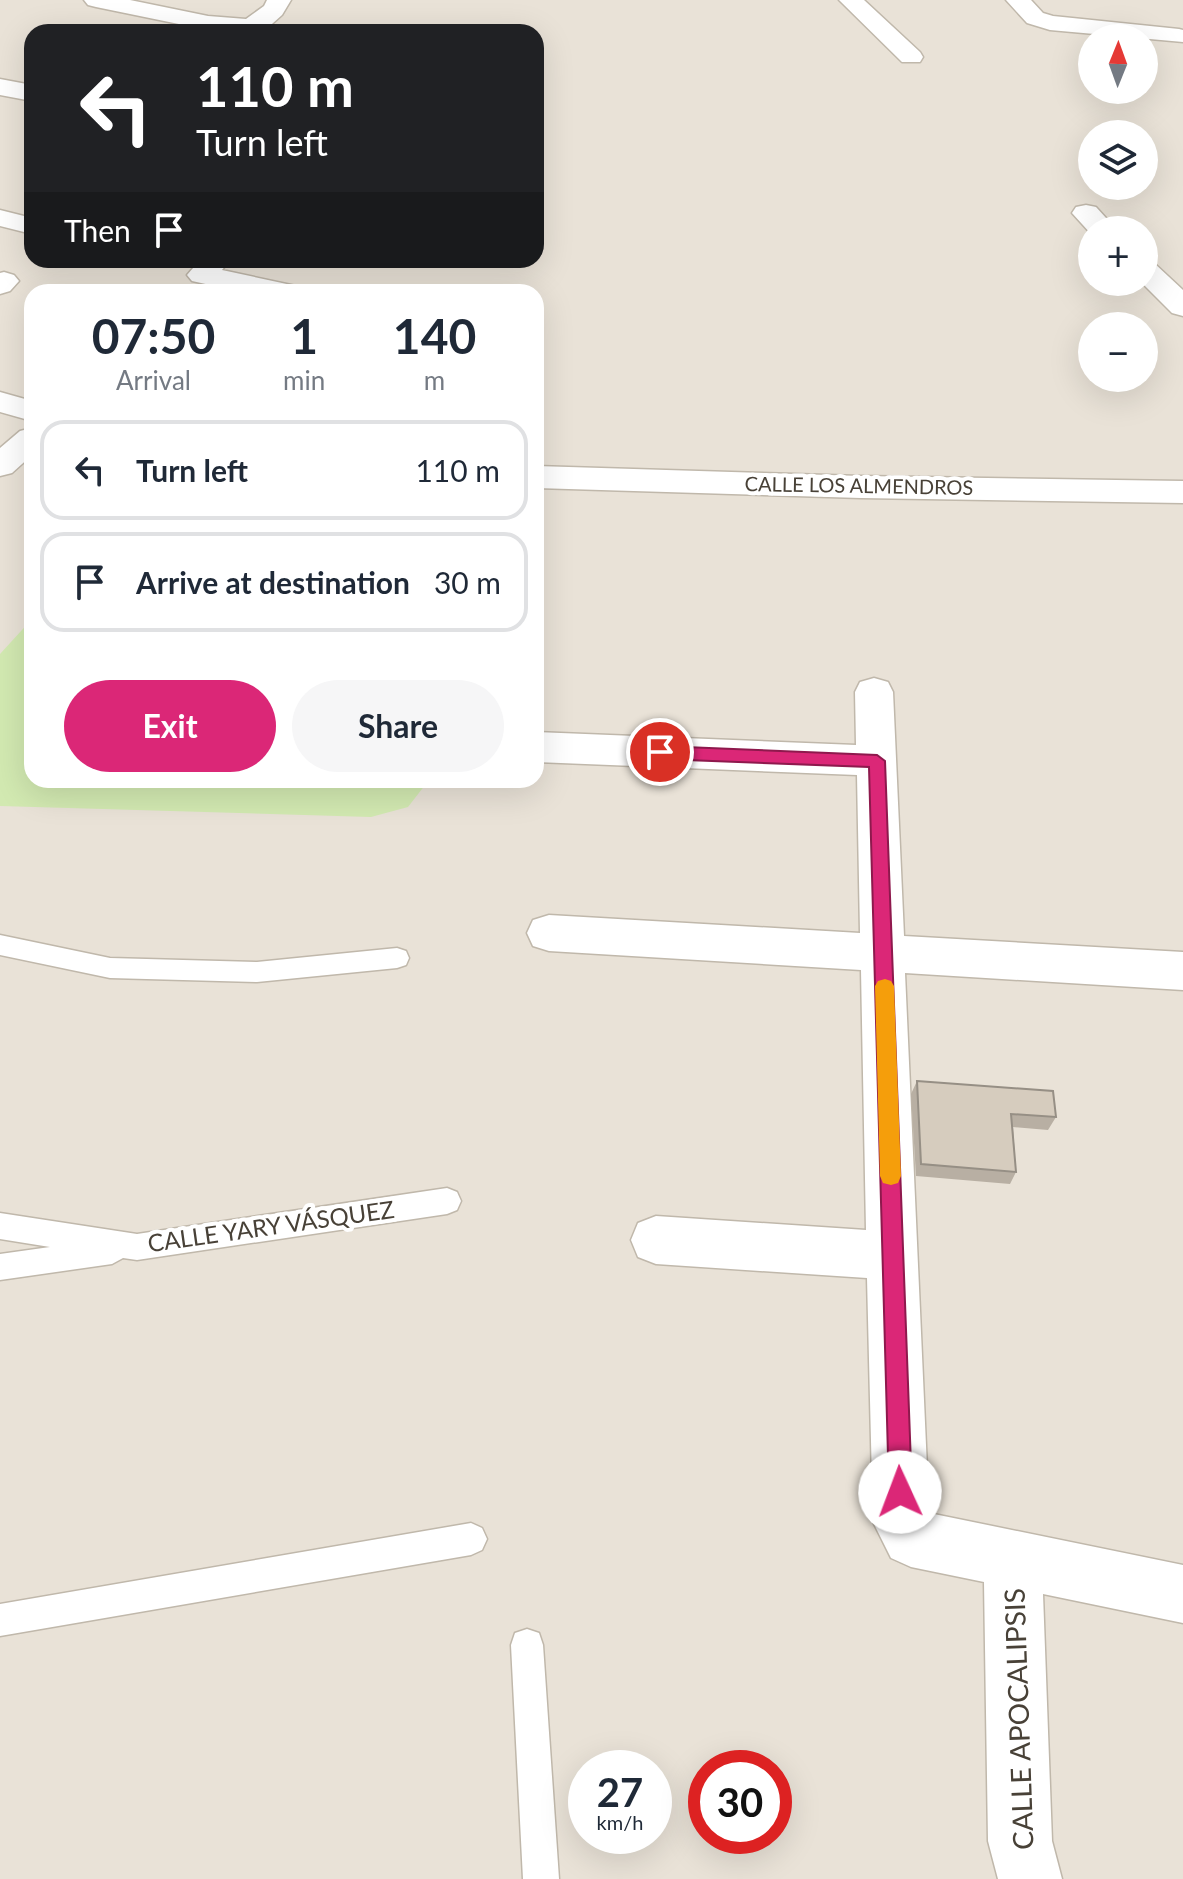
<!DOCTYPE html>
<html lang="en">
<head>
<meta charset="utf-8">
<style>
  :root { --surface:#fff; --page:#f6f6f7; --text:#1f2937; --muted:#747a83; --line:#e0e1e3; --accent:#db2777 }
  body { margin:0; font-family:Lato,sans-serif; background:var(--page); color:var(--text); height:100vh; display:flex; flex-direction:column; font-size:30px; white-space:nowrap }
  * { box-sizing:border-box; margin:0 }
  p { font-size:26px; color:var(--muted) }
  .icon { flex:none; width:44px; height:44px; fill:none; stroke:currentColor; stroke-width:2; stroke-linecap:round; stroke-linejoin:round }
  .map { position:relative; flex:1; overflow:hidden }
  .drawer { position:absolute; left:24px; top:284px; width:520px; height:504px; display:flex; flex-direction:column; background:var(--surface); border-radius:24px; box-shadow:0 8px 32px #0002 }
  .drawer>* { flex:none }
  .top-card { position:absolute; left:24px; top:24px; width:520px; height:244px; border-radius:24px; box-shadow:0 8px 32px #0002; background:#202124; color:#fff; overflow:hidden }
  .needle { width:52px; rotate:1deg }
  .fabs { position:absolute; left:1078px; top:24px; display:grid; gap:16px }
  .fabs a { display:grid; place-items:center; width:80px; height:80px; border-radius:50%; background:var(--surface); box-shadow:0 8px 32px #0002; font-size:40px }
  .speed { position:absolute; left:568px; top:1750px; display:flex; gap:16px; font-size:40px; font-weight:700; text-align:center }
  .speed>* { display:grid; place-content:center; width:104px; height:104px; border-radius:50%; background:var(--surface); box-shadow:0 8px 32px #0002; line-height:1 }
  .speed small { font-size:20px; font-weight:400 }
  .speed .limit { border:12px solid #d22; background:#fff; color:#111 }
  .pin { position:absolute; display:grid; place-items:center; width:68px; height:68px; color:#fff; margin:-34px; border:4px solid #fff; border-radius:50%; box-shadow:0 2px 8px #0007 }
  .me { position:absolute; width:88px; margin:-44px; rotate:358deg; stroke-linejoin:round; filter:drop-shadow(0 0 6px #0008) }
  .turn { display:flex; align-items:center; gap:28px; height:168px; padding:0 40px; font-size:36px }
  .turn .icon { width:104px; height:104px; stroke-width:2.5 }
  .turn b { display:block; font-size:56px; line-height:68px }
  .then { display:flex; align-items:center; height:76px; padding:0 40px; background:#0003; gap:16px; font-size:30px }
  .eta { display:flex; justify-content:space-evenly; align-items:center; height:136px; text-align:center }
  .eta b { font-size:48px; font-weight:700; line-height:56px }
  .primary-button { display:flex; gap:16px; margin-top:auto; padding:16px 40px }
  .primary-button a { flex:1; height:92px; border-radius:48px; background:var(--accent); color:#fff; font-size:32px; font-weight:700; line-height:92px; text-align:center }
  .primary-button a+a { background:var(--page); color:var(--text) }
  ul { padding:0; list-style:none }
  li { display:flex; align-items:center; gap:24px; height:100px; margin:0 16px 12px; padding:0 24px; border:4px solid var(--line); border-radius:24px }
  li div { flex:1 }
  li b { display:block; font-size:30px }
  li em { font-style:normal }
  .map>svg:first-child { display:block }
  .residential { fill:#e9e2d7; fill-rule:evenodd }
  .green { fill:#d2e9b1 }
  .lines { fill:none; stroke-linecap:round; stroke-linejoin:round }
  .service-casing { stroke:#c0b8ab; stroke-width:3 }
  .minor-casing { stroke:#c0b8ab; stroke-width:3 }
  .tertiary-casing { stroke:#c0b8ab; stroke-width:3 }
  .service { fill:#fff; fill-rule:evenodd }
  .minor { fill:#fff; fill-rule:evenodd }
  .tertiary { fill:#fff; fill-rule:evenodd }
  .wall { fill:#b8afa3 }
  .building { fill:#d6ccbe; stroke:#968f85; stroke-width:2 }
  .route { fill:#db2777; stroke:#8e194d; stroke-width:2 }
  .slow { fill:#f59e0b }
  .labels { text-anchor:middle; stroke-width:8; stroke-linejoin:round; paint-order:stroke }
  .far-street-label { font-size:20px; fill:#484137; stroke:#fff }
  .street-label { font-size:24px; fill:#484137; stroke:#fff }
  .near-street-label { font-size:28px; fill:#484137; stroke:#fff }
</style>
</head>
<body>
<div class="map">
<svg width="1183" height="1879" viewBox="0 0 1183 1879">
  <rect width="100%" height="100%" fill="#f4f0e9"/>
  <path class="residential" d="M 0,0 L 1183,0 L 1183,1879 L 0,1879 ZM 32,32 L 536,32 L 536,260 L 32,260 ZM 1092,38 L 1144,38 L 1144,90 L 1092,90 ZM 1092,134 L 1144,134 L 1144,186 L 1092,186 ZM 1092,230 L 1144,230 L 1144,282 L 1092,282 ZM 32,292 L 536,292 L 536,780 L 32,780 ZM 1092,326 L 1144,326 L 1144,378 L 1092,378 ZM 586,1768 L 654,1768 L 654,1836 L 586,1836 ZM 706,1768 L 774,1768 L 774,1836 L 706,1836 Z"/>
  <path class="green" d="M 32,619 L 32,780 L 429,780 L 408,807 L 371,817 L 0,806 L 0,654 Z"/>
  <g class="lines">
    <g class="service-casing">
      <path id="service" d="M 0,935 L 110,958 L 257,962 L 397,948 L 406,951 L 409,958 L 406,965 L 397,968 L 257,982 L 110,978 L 0,955 Z
        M 447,1188 L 457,1192 L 461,1201 L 457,1210 L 447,1214 L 137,1260 L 123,1258 L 112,1264 L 0,1280 L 0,1254 L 50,1247 L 0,1239 L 0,1213 L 137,1234 Z
        M 471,1523 L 482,1528 L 487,1539 L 482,1550 L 471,1555 L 0,1636 L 0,1604 Z
        M 527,1629 L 539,1633 L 543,1645 L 559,1879 L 523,1879 L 511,1645 L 515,1633 Z"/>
    </g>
    <g class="minor-casing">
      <path id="minor" d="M 84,0 L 130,0 L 208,16 L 246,19 L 264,6 L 267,0 L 291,0 L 282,15 L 263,32 L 208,30 L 96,7 L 88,5 Z
        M 839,0 L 864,0 L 920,52 L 923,57 L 920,62 L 902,62 Z
        M 1006,0 L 1031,0 L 1043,13 L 1053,16 L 1179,29 L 1183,30 L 1183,42 L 1050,30 L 1027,23 Z
        M 0,79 L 32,85 L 32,101 L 0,95 Z
        M 1086,205 L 1096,207 L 1117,230 L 1092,230 L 1092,235 L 1072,213 L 1076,207 Z
        M 0,210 L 32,218 L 32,234 L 0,226 Z
        M 200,260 L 230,260 L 222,270 L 296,286 L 301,292 L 242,292 L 192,281 L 187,275 Z
        M 1144,260 L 1154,263 L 1183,290 L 1183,316 L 1172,313 L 1141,282 L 1144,282 Z
        M 4,272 L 14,275 L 19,281 L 10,291 L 0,294 L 0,273 Z
        M 32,428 L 32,455 L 12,473 L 0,476 L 0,448 L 20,431 Z
        M 874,678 L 888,682 L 893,692 L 904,936 L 1183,952 L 1183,990 L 905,973 L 929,1513 L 1183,1565 L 1183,1623 L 1043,1594 L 1052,1841 L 1062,1879 L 998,1879 L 988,1841 L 984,1582 L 911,1567 L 891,1558 L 873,1522 L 867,1278 L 656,1264 L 638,1257 L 631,1240 L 638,1223 L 656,1216 L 866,1230 L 861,970 L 549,951 L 533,946 L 527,933 L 533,920 L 549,915 L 860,933 L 857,775 L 536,762 L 536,732 L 856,745 L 855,692 L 860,682 Z"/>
    </g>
    <g class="tertiary-casing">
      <path id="tertiary" d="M 0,392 L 32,401 L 32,421 L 0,412 Z
        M 536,466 L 861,476 L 1183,481 L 1183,503 L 861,498 L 536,488 Z"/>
    </g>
    <use href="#service" class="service"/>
    <use href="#minor" class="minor"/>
    <use href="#tertiary" class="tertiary"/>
  </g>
  <path class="wall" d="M 917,1081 L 1056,1117 L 1048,1130 L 1013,1127 L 1016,1172 L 1010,1184 L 916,1176 L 911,1094 Z"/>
  <path class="building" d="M 917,1081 L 1053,1091 L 1056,1117 L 1011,1114 L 1016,1172 L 921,1164 Z"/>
  <path class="route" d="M 660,746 L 877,755 L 885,761 L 912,1492 L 908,1500 L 900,1504 L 892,1500 L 889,1492 L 869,767 L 660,759 L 652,752 Z"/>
  <path class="slow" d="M 885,979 L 891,981 L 894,986 L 901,1176 L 898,1183 L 891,1185 L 883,1183 L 880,1176 L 875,986 L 878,981 Z"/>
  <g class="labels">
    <g class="far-street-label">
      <text transform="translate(859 486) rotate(1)" y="7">CALLE LOS ALMENDROS</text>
    </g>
    <g class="street-label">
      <text transform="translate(271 1227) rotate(-8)" y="8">CALLE YARY VÁSQUEZ</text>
    </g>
    <g class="near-street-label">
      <text transform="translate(1019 1719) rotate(-92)" y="10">CALLE APOCALIPSIS</text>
    </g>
  </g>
</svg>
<div class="fabs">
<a><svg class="needle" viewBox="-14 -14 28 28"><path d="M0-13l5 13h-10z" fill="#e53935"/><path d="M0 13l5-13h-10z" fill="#747a83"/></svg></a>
<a><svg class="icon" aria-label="layers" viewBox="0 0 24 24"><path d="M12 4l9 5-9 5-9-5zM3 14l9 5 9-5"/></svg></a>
<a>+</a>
<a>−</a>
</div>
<div class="speed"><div>27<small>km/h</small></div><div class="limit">30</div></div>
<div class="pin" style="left:660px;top:752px;background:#d93025"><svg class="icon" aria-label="arrive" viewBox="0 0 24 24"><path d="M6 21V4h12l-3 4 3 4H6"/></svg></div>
<svg class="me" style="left:900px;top:1492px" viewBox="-20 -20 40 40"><circle r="19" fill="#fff"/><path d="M0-13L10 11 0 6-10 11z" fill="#db2777"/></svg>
<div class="top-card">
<div class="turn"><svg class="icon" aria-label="left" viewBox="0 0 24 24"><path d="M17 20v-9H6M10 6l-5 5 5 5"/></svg><div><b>110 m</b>Turn left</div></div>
<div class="then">Then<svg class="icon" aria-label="arrive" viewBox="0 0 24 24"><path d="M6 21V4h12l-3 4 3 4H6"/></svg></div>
</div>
<section class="drawer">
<div class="eta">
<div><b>07:50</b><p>Arrival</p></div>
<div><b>1</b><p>min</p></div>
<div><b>140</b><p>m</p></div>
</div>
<ul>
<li><svg class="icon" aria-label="left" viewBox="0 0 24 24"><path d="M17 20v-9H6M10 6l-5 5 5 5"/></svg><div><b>Turn left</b></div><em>110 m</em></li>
<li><svg class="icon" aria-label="arrive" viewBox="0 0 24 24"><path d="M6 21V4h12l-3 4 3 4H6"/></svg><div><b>Arrive at destination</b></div><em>30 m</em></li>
</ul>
<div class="primary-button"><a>Exit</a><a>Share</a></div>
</section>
</div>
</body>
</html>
